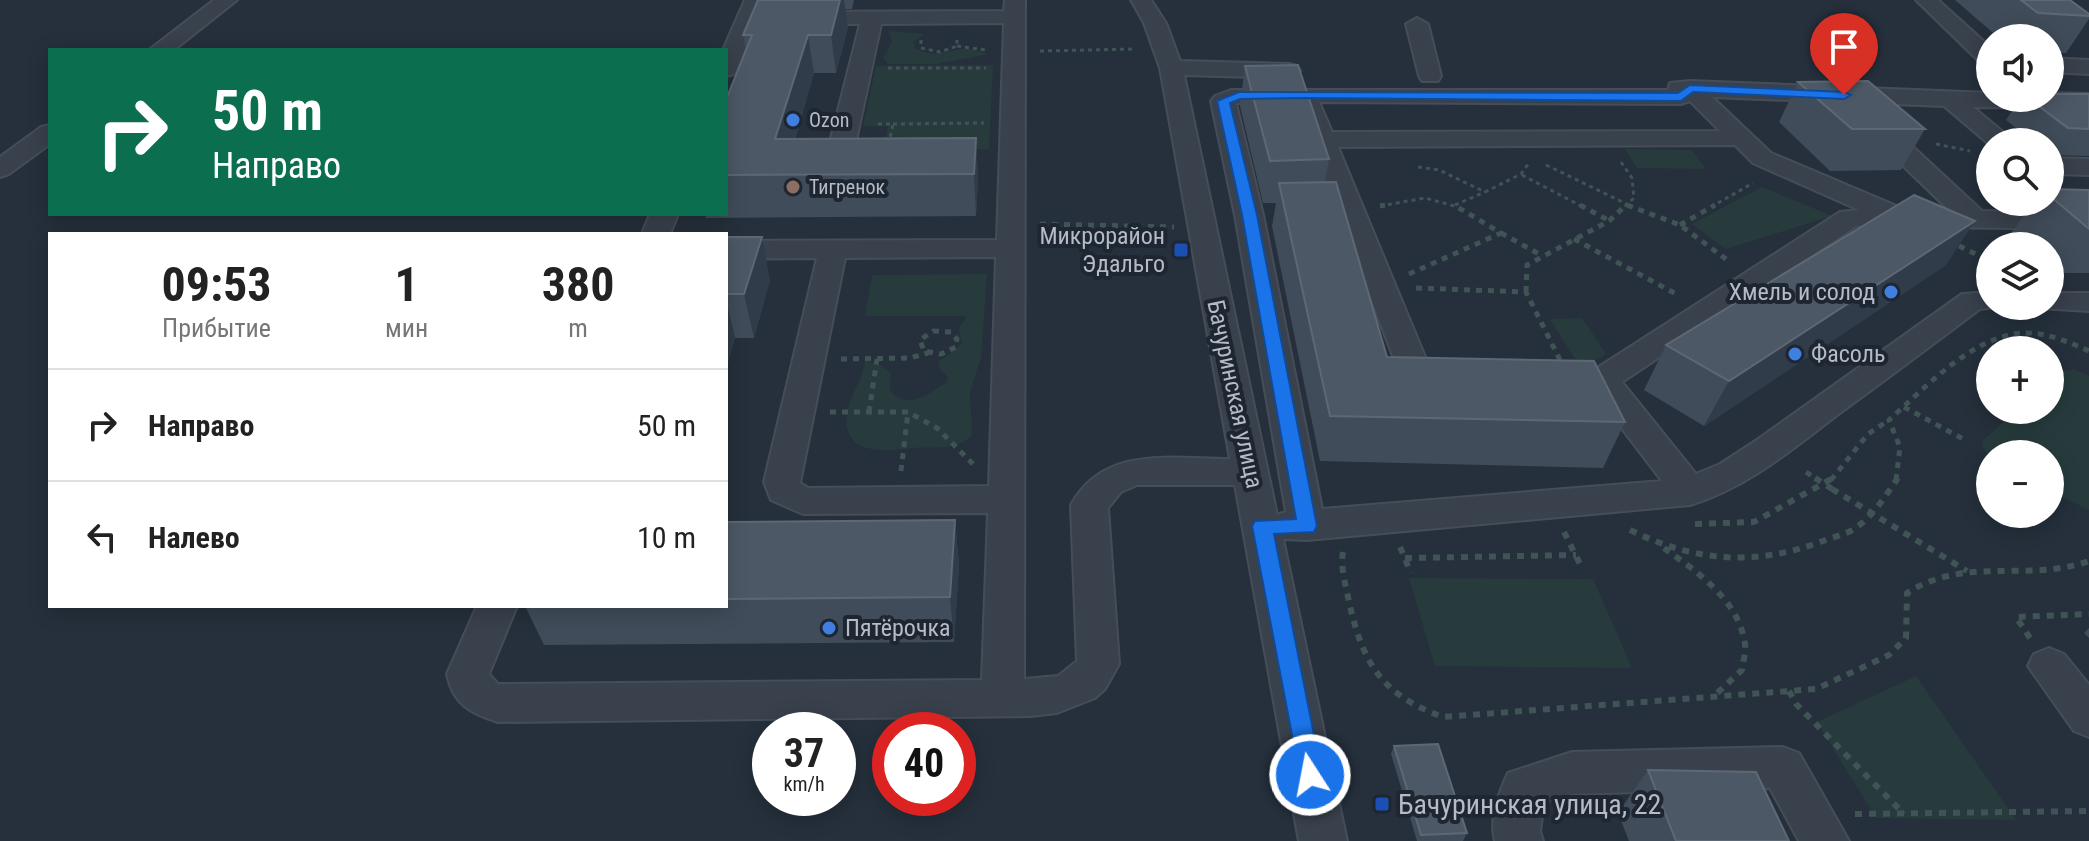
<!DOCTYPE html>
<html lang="ru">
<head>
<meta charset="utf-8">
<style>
  :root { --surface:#fff; --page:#f6f6f6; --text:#222; --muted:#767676; --line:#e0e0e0 }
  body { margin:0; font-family:"Roboto Condensed",sans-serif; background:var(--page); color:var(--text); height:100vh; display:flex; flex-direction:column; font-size:30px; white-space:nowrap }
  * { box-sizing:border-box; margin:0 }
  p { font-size:26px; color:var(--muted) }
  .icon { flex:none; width:44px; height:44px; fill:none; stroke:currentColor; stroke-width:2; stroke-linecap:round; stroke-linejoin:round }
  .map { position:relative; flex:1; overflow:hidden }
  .sheet { position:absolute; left:48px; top:232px; width:680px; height:376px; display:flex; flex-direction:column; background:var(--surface); border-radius:0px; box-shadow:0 4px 20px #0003 }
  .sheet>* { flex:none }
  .hud { position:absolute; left:48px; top:48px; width:680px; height:168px; border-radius:0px; box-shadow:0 4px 20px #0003; background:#0b6e4f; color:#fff; overflow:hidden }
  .tools { position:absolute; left:1976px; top:24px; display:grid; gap:16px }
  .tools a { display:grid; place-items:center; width:88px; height:88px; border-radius:50%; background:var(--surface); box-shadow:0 4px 20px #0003; font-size:40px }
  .speed { position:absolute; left:752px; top:712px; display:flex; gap:16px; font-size:40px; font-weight:700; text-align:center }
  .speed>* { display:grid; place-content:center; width:104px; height:104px; border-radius:50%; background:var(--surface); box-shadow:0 4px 20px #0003; line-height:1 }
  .speed small { font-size:20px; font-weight:400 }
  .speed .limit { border:12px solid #d22; background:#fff; color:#111 }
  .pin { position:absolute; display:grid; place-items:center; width:68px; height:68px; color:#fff; margin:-82px -34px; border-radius:50% 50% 50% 0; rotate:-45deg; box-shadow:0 0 8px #0007 }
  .pin .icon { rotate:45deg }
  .me { position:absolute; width:88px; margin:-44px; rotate:349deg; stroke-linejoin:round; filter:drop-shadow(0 0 6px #0008) }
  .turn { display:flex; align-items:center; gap:28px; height:168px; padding:0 32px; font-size:36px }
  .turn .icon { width:104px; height:104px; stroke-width:2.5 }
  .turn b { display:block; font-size:56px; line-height:68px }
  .eta { display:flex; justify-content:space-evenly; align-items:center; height:136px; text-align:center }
  .eta b { font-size:48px; font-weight:700; line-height:56px }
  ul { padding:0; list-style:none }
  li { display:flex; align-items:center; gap:24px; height:112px; padding:0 32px; border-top:2px solid var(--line) }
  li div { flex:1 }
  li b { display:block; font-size:30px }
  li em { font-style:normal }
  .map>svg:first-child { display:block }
  .green { fill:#273b3d }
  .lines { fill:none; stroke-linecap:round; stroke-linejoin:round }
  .minor-casing { stroke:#454d58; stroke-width:4 }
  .path-far2 { stroke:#405455; stroke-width:3; stroke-dasharray:4 4; stroke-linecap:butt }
  .path-far1 { stroke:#405455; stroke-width:5; stroke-dasharray:6 6; stroke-linecap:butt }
  .path { stroke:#405455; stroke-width:6; stroke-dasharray:7 7; stroke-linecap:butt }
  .minor { fill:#39414c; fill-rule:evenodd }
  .path-bridge-far1 { stroke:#405455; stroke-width:5; stroke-dasharray:6 6; stroke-linecap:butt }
  .path-bridge { stroke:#405455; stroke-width:6; stroke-dasharray:7 7; stroke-linecap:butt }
  .wall { fill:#414c5a }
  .shaded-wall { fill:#303c49 }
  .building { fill:#4d5866; stroke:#5e6875; stroke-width:2 }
  .route { fill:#1a73e8; stroke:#114b97; stroke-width:2 }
  .shop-dot { fill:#3f7fe0; stroke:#1e2631; stroke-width:3 }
  .education-dot { fill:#8d6e63; stroke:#1e2631; stroke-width:3 }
  .transit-dot { fill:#1a4fb4; stroke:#1e2631; stroke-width:3 }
  .labels { text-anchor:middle; stroke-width:8; stroke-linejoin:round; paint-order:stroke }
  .far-poi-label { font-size:20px; fill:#b5bcc7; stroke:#1e2631; text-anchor:start }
  .poi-label { font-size:24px; fill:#b5bcc7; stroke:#1e2631; text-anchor:end }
  .street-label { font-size:24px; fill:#b5bcc7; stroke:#1e2631 }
  .near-poi-label { font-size:28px; fill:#b5bcc7; stroke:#1e2631; text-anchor:start }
</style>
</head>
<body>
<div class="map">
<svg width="2089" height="841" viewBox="0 0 2089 841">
  <rect width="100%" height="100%" fill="#25303c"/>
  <path class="green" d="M 889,31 L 924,34 L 913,42 L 915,48 C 932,58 944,52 961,49 C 970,48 980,51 988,54 L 937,64 L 888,64 L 883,58 L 892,42 Z
    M 993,65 L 989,149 L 884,149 L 888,126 L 863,126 L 876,66 Z
    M 1625,149 L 1692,150 L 1706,169 L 1637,168 Z
    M 1762,187 L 1832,216 L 1726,249 L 1692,224 Z
    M 987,274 L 981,357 L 970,392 L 972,435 C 956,452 934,446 912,448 C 892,450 853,457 847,427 C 843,403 863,383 865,361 L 880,365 L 891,373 L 890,390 C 907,412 930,393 947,382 L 948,377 L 940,369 L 938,362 L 962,344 L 959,328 L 967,316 L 865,316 L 872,275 Z
    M 1582,318 L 1606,354 L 1581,368 L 1550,319 Z
    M 2074,369 L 2089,376 L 2089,510 L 2050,491 L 2050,454 L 1990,454 L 1990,457 L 1982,447 L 1983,440 L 2018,410 L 2050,410 L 2050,383 L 2064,371 Z
    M 1409,578 L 1593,579 L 1632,668 L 1435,666 Z
    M 1916,676 L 2016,820 L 1876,818 L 1817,722 Z"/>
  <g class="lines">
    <g class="minor-casing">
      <path id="minor" d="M 214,0 L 237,0 L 174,50 L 149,50 Z
        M 745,0 L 765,0 L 761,12 L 1004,11 L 1005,0 L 1025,0 L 1024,679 L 1058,676 L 1077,661 L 1071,505 C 1104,445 1171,459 1230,459 L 1160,68 L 1144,23 L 1131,0 L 1151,0 L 1166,23 L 1180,61 L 1289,64 L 1297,66 L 1300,71 L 1297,76 L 1289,78 L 1184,75 L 1277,515 L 1286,512 L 1235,215 L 1211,101 L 1215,96 L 1231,90 L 1668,90 L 1670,83 L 1690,81 L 1990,93 L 1990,98 L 2050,98 L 2050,93 L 2089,94 L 2089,108 L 1973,107 L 2015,142 L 1990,142 L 1990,145 L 1944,106 L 1712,97 L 1771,153 L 1906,210 L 1950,211 L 1867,131 L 1864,126 L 1867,121 L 1885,121 L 1982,211 L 2089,213 L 2089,229 L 1856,226 L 1622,382 L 1696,474 L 1720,464 L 1757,440 L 1962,294 L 1990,292 L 1990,306 L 2002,306 L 1980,309 C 1932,345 1884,381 1836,416 C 1790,451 1746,488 1690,505 L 1307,540 L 1283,539 L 1347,841 L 1299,841 L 1235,485 L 1137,485 L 1121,492 L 1108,508 L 1119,664 L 1105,689 L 1095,698 L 1057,713 L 1031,716 L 498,722 C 470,713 453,704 447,674 L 477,606 L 517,606 L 489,674 L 498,684 L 982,680 L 988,513 L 803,514 L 771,500 L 764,482 L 817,258 L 726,259 L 726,241 L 997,240 L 1004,23 L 881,24 L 854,150 L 850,155 L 832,155 L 828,150 L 860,24 L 755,24 L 737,69 L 734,74 L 726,76 L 726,50 L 723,50 ZM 1690,101 L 1720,131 L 1332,132 L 1319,102 L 1681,104 ZM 1242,102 L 1295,102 L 1400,374 L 1405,381 C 1421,386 1438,387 1455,383 L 1459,375 L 1455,367 L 1428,364 L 1338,147 L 1735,145 L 1753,163 L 1859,210 L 1840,212 L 1591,372 L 1587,380 L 1591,388 L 1662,481 L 1322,509 L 1263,215 L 1236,104 ZM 996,257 L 989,486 L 808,488 L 800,483 L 845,258 Z
        M 1916,0 L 1938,0 L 1990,47 L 1990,66 L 1982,64 Z
        M 1417,18 L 1428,24 L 1441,76 L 1438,81 L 1422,81 L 1419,76 L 1406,24 Z
        M 2050,58 L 2089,60 L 2089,74 L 2050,72 Z
        M 50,125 L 50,144 L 9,174 L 0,177 L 0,157 L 41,127 Z
        M 2050,158 L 2089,159 L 2089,175 L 2050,174 Z
        M 650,214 L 678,214 L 670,234 L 642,234 Z
        M 2050,293 L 2089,293 L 2089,311 L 2039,308 L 2038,306 L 2050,306 Z
        M 2049,648 L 2064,654 L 2089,685 L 2089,737 L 2074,731 L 2028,666 L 2034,654 Z
        M 1783,747 L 1799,753 L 1849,841 L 1799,841 L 1770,788 L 1572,794 L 1544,802 L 1540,831 L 1543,841 L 1495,841 C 1489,820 1499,792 1508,773 L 1572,752 Z"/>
    </g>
    <path class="path-far2" d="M 921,40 L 921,48 L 940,52 L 957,46 L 957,40
      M 957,46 L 986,50
      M 1040,51 L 1134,49
      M 888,68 L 986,68
      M 878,124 L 893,124 L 889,143
      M 893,124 L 984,123
      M 1936,144 L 1970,151
      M 1621,162 L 1632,178 L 1634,198 L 1624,207
      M 1546,165 L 1633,207
      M 1418,167 L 1439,170 L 1485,192 L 1521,174 L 1529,163
      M 1522,175 L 1583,207
      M 1455,205 L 1485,192
      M 1380,206 L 1425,198 L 1458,207
      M 1711,207 L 1753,183"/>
    <path class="path-far1" d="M 1580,205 L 1608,220
      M 1627,205 L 1680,225 L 1730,262
      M 1380,206 L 1385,205
      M 1040,224 L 1174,227
      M 1680,225 L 1715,205
      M 1501,233 L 1541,255
      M 1574,239 L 1678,295
      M 1959,246 L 1990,261
      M 1409,274 L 1501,233 L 1454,205
      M 1416,288 L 1526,292 L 1562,364
      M 1526,292 L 1527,265 L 1609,221 L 1626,205
      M 933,331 L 951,332 L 957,339 L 956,347 L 941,354 L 924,351 L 920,340 Z
      M 841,359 L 910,358 L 928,353
      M 1904,407 L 1965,440
      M 830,412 L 908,412 L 937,428 L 973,464
      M 869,412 L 877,359
      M 901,471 L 908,412
      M 1831,480 L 1868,434 L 1889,420
      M 1896,480 L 1900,447 L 1889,420 C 1925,388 1972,336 2023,333 C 2046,332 2069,342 2089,351"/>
    <path class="path" d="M 1832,489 L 1967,571
      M 1695,524 L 1754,522 L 1833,478
      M 1630,530 C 1694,561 1752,567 1820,542 C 1831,538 1844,535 1854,529 C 1873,517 1885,496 1898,478
      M 1564,532 L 1582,568
      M 1400,547 L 1411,573
      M 1664,548 C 1697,572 1739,600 1745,644 C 1746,652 1743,662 1742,670 L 1714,696
      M 1343,552 C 1340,568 1346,585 1349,602 C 1363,664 1382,695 1443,717 L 1816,689 L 1889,655 L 1906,638 L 1907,593 C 1967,555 2028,583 2089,561
      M 1405,558 L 1576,555
      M 2030,638 L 2016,617 L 2089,614
      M 1789,691 L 1796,704 L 1904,814
      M 1855,814 L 2089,811"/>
    <use href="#minor" class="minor"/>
    <path class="path-bridge-far1" d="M 1806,472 L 1818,480"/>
    <path class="path-bridge" d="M 1815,478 L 1832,489"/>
  </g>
  <path class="wall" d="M 758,0 L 854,0 L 852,9 L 845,9 L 848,27 L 836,73 L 814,73 L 795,139 L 976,138 L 978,179 L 976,216 L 706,218 L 705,214 L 726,214 L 726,100 L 746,50 L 743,35 Z
    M 1955,0 L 2070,0 L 2089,14 L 2089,19 L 2066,53 L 2050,53 L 2050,38 L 1999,38 Z
    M 1245,66 L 1329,159 L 1325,182 L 1387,357 L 1625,422 L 1603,468 L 1320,461 L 1272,226 L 1276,203 L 1263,203 L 1240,106 Z
    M 1798,82 L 1925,129 L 1901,170 L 1830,171 L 1779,122 Z
    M 2089,94 L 2089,156 L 2050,155 L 2050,142 L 2033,142 L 2006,120 L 2020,98 L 2050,98 Z
    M 2050,189 L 2089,190 L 2089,273 L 2057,273 L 2050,266 L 2050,246 L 2027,246 L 2012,232 L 2033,202 L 2050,202 Z
    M 726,237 L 770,280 L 754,338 L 735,338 L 726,369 Z
    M 1946,265 L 1704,426 L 1644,390 L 1666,345 Z
    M 955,520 L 959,565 L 954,642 L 544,645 L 525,606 L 726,606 L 726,522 Z
    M 2089,628 L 2089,638 L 2084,633 Z
    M 1394,746 L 1467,833 L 1463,841 L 1417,841 L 1391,754 Z
    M 1648,770 L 1789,841 L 1629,841 L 1618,813 Z"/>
  <path class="shaded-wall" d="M 840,0 L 844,0 L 848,27 L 836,73 L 831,35 Z
    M 808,35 L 814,73 L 784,175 L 775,139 Z
    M 976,138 L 978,179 L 976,216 L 974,174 Z
    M 1975,221 L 1946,265 L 1704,426 L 1729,381 Z
    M 762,237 L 770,280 L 754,338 L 744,294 Z
    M 726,300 L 735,338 L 726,369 Z
    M 955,520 L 959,565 L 954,642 L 950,597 Z"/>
  <path class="building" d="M 758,0 L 840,0 L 831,35 L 808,35 L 775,139 L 976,138 L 974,174 L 726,175 L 726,100 L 752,35 L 743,35 Z
    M 2021,0 L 2070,0 L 2089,14 L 2089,16 L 2038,13 Z
    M 1298,65 L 1329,159 L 1270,161 L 1245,66 Z
    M 1868,81 L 1925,129 L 1852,129 L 1798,82 Z
    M 2050,94 L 2089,94 L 2089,129 L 2068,128 L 2028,98 L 2050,98 Z
    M 1336,182 L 1387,357 L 1594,361 L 1625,422 L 1330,416 L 1279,183 Z
    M 2050,189 L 2089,190 L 2089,229 L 2050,196 Z
    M 1914,195 L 1975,221 L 1729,381 L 1666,345 Z
    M 726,237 L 762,237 L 744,294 L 726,294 Z
    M 955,520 L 950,597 L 726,599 L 726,522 Z
    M 1438,744 L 1467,833 L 1421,835 L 1394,746 Z
    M 1648,770 L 1756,772 L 1789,841 L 1676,841 Z"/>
  <path class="route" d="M 1690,85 L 1844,92 L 1851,95 L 1844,99 L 1693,92 L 1681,101 L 1305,98 L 1240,99 L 1230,103 L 1257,215 L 1317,526 L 1314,532 L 1274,534 L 1322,775 L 1319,782 L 1310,786 L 1301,782 L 1252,526 L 1255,521 L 1296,519 L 1242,215 L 1217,101 L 1239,92 L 1678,93 Z"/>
  <g class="shop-dot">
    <circle cx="793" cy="120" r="8"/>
    <circle cx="1891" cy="292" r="8"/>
    <circle cx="1795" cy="354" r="8"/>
    <circle cx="829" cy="628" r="8"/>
  </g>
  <circle class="education-dot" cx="793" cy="187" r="8"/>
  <g class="transit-dot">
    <rect x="1173" y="242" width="16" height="16" rx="4"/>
    <rect x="1374" y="796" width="16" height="16" rx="4"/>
  </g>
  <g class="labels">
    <g class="far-poi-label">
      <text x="809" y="127">Ozon</text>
      <text x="809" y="194">Тигренок</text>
    </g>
    <g class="poi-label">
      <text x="1165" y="244">Микрорайон<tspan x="1165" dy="28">Эдальго</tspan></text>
      <text x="1875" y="300">Хмель и солод</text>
      <text x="1811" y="362" text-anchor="start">Фасоль</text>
      <text x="845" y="636" text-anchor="start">Пятёрочка</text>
    </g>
    <g class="street-label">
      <text transform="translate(1235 394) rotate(78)" y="8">Бачуринская улица</text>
    </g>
    <g class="near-poi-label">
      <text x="1398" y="814">Бачуринская улица, 22</text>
    </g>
  </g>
</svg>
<div class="tools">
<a><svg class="icon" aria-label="sound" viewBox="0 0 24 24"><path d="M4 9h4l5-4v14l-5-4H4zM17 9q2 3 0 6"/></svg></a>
<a><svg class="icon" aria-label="search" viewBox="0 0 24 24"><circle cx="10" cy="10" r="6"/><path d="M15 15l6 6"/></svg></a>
<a><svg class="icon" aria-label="layers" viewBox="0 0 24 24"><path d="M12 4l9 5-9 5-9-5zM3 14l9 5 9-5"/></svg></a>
<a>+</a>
<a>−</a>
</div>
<div class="speed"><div>37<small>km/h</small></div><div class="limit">40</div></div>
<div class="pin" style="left:1844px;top:95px;background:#d93025"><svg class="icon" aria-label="arrive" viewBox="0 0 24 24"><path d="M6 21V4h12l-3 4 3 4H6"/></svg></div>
<svg class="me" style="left:1310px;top:775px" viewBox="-20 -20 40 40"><circle r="17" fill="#1a73e8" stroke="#fff" stroke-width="3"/><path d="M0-11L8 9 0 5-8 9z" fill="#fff"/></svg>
<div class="hud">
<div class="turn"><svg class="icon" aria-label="right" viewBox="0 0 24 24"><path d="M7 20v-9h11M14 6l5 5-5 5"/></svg><div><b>50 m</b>Направо</div></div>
</div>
<section class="sheet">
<div class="eta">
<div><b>09:53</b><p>Прибытие</p></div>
<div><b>1</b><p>мин</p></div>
<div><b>380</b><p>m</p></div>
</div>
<ul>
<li><svg class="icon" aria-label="right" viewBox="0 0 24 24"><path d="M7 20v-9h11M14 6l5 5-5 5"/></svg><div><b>Направо</b></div><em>50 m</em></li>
<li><svg class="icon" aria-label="left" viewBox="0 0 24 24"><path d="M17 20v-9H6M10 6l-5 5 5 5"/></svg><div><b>Налево</b></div><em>10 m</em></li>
</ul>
</section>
</div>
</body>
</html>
